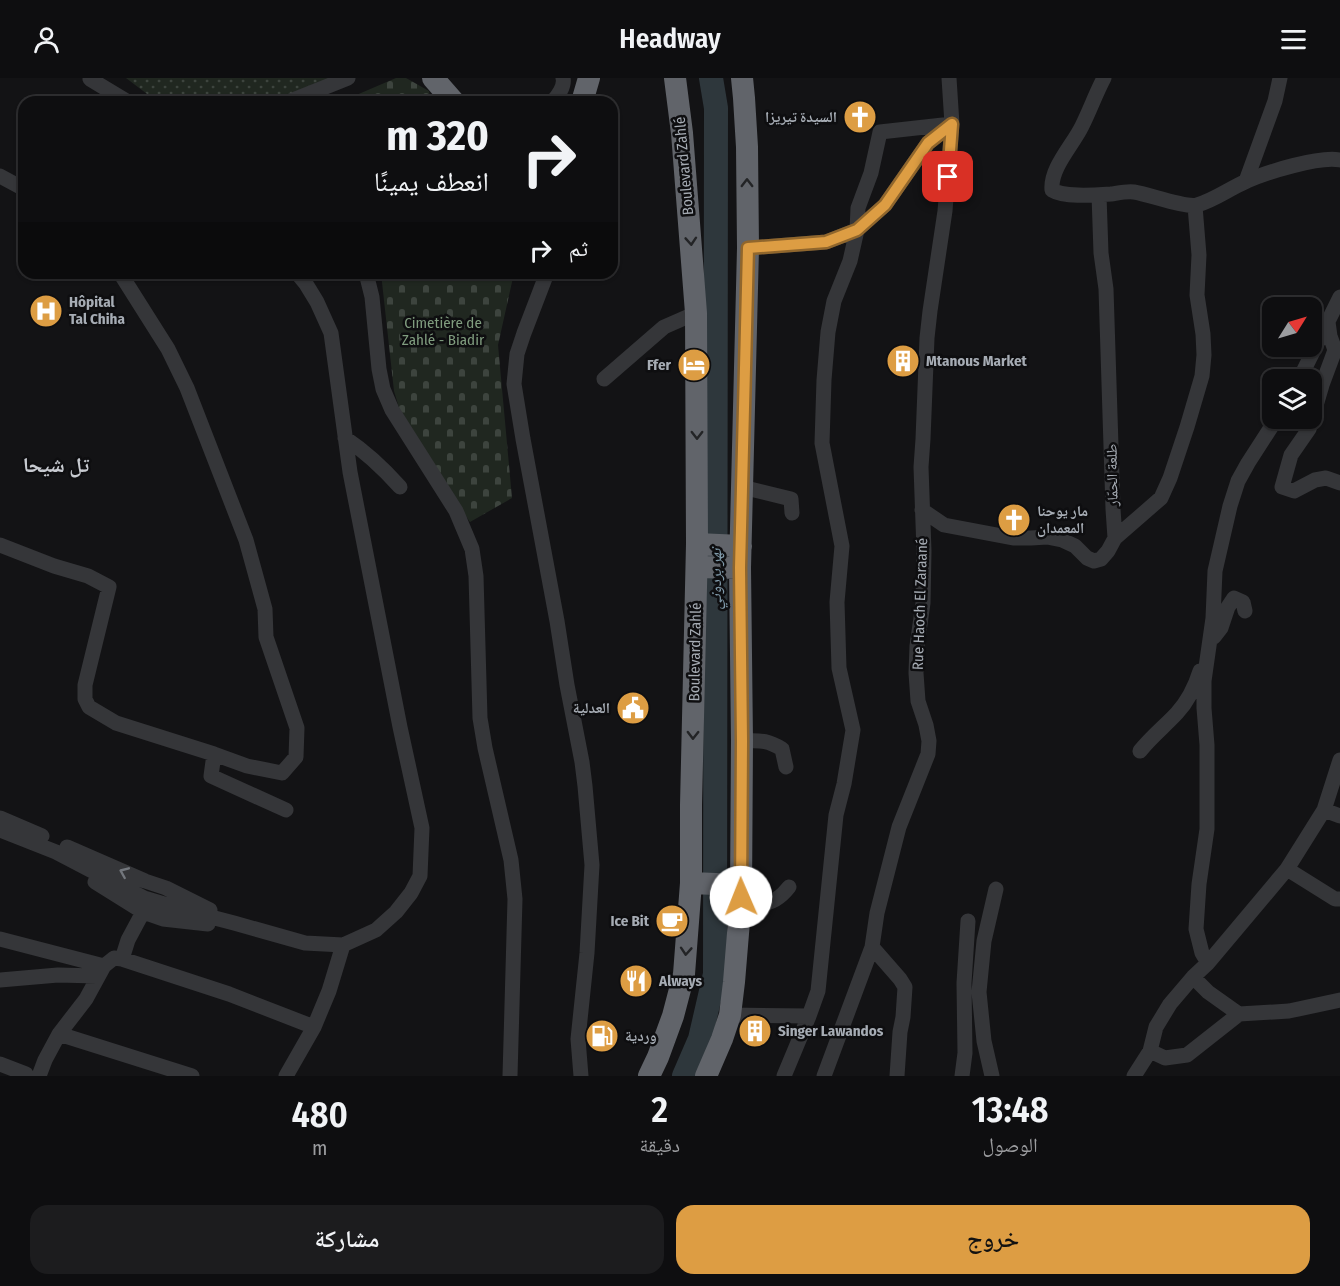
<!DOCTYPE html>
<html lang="ar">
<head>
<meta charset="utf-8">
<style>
  :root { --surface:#0e0e10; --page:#1c1c1e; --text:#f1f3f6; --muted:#9b9c9f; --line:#2e2e30; --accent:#dd9d43 }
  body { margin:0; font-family:"Fira Sans Condensed","Noto Naskh Arabic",sans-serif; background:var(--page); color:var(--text); direction:rtl; height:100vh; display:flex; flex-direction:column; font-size:22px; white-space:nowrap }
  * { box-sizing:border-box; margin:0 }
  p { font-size:20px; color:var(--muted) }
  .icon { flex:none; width:33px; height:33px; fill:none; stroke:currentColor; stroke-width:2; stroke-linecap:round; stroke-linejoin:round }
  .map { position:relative; height:998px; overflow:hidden; direction:ltr }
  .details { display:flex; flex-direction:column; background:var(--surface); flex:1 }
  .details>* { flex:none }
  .guide { position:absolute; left:18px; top:18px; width:600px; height:183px; border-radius:18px; box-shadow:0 2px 4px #0004,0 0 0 2px var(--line); direction:rtl; background:#0e0e10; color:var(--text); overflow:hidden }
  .needle { width:39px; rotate:53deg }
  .tools { position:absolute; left:1262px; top:219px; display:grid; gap:12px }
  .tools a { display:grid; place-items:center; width:60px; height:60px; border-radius:12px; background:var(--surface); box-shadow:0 2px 4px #0004,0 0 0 2px var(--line); font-size:30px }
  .pin { position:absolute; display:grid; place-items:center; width:51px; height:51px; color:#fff; margin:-26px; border-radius:12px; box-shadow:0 3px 9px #0006 }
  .me { position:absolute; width:66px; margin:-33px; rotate:359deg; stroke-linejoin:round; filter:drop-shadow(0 0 4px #0008) }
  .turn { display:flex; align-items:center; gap:21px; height:126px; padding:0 30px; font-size:27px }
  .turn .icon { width:78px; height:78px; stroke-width:2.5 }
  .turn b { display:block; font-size:42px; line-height:51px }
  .then { display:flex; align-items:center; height:57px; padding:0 30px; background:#0003; gap:12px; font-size:22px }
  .eta { display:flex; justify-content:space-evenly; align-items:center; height:102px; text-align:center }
  .eta b { font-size:36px; font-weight:600; line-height:42px }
  .primary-button { display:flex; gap:12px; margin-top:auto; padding:12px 30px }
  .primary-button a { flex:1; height:69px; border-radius:18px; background:var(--accent); color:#111; font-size:24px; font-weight:600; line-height:69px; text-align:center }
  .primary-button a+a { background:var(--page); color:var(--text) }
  header { display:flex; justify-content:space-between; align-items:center; height:78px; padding:0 30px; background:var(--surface); font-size:27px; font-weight:600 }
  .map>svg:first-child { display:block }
  .grass { fill:url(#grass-dots) }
  .cemetery { fill:url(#cemetery-stones) }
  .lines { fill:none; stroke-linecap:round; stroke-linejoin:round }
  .river { stroke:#2e373c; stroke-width:24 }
  .minor { stroke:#353639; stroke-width:15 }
  .highway { stroke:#61646a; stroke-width:22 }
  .oneway { stroke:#232426 }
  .oneway2 { stroke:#73777d }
  .route-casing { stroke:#90662c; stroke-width:15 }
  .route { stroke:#dd9d43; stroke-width:10 }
  .labels { text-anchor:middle; stroke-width:5; stroke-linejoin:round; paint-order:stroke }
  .poi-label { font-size:15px; font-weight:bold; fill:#a6acb4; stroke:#0e0e10; text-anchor:start }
  .street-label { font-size:15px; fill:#a6acb4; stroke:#0e0e10 }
  .park-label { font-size:15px; fill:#809d7f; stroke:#0e0e10 }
  .water-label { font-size:16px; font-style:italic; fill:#819bab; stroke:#0e0e10 }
  .district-label { font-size:21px; font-weight:bold; fill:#c7cad0; stroke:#0e0e10 }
</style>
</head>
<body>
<header><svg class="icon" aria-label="menu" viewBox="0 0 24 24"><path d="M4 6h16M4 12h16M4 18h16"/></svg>Headway<svg class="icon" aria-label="person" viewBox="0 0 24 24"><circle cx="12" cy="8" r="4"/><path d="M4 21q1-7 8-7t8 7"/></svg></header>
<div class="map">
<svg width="1340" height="998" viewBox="0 0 1340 998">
  <defs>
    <pattern id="grass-dots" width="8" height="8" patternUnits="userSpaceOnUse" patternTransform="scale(1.5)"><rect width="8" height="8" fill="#202720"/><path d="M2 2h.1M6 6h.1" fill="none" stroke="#3d443e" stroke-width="1.8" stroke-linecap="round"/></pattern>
    <pattern id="cemetery-stones" width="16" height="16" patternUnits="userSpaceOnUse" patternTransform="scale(1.5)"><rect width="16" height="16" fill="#202720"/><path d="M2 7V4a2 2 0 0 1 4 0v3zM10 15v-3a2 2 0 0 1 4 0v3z" fill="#3d443e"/></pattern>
  </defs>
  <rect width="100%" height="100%" fill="#131315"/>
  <path class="grass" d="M 126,0 L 347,0 L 298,24 L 154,24 L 155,22 Z"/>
  <path class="cemetery" d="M 396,0 L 406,0 L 429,13 L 431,24 L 340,24 Z
    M 381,195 L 465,195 L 466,198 L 481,195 L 514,195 L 498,267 L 512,420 L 470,444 L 441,402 L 400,333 L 394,313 Z"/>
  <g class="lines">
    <path class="river" d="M 684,998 L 700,961 L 715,896 L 716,30 L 711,0"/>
    <path class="minor" d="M 1104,0 C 1096,15 1090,32 1082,48 C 1073,67 1050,90 1052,112 C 1065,120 1096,117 1111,116 C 1118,115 1127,113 1134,114 C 1148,116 1186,130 1197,127 C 1215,122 1230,110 1247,103 C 1267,94 1319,78 1340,82
      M 90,1 L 128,24
      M 288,24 L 348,0
      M 552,24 C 558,18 565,8 563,0
      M 0,98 L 24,111
      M 1246,103 L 1275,23 L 1280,0
      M 748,170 L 826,164 L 857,152 L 885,127 L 928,65 L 952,46
      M 366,195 L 372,219 L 379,291 L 383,311 L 392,332 L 456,433 L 472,471 L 476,498 L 480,640 L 485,670 L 511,782 L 515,821 L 510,998
      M 547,195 L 524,255 L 517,276 L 514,306 L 523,361 L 557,543 L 567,607 L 582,684 L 585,708 L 592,787 L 587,875 L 578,961 L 581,998
      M 1328,244 L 1330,258 L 1335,272 L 1322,307 L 1309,351 L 1291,377 L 1282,409 L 1294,413 L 1315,402 L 1326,400 L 1340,405
      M 604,301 L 664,249 L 696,235
      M 1299,302 L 1340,219
      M 345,360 C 366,374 383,390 400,409
      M 742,409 L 791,421 L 792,435
      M 922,432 L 944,447 L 1013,460 L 1031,460 L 1047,459 L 1062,462 L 1075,468 L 1087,480 L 1094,483 L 1101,481 L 1108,473 L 1115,460 L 1113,431 L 1106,211 L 1101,175 L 1099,117
      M 1115,460 L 1161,420 L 1170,400 L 1187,349 L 1202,298 L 1204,277 L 1203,256 L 1197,217 L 1199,177 L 1195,128
      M 0,467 L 54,488 L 88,498 L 109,509 L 85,607 L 85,621 L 89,629 L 116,645 L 214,676 L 247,688 L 282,695 L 296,679 L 297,650 L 266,559 L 265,531 L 246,462 L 187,310 L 168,271 L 120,195
      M 1214,559 L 1221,550 L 1228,529 L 1234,520 L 1243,524 L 1245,533
      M 742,663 C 760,663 765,661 782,671 L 786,689
      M 1140,673 C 1151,659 1165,648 1177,635 C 1188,623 1195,609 1200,593
      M 214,676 L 211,698 L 286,732
      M 1324,732 L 1340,738
      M 0,740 L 42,758
      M 0,752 L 56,774 L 144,820 L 184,832 L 234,845 L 305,865 L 343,867 L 376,852 L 396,834 L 411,815 L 420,798 L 422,750 L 400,649 L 350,394 L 331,255 L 317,224 L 306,206 L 297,195
      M 67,769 L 145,803 L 166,810 L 210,832
      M 1287,791 L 1335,821 L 1340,821
      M 95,804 L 143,834
      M 741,819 C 760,830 775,827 789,809
      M 0,861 L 104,888 L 114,880 L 122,881 L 229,916 L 314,949
      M 872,869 L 900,901 L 905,909 L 903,939 L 900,954 L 897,998
      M 122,881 L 128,862 L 143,834 L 163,841 L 208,846
      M 1208,885 L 1202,875 L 1196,851 L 1199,806 L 1207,751 L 1207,667 L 1204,630 L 1204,603 L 1213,540 L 1215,493 L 1230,428 L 1238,403 L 1248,385 L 1277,340
      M 1193,899 L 1208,914 L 1239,936 L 1289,933 L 1340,922
      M 0,902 L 58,897 L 97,898
      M 730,937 L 809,938
      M 59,956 L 192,998
      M 1150,973 L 1165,980 L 1187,977 L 1239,936
      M 0,986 L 26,996 L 25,998
      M 39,998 L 45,982 L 59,956 L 86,921 L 104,888
      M 286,998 L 314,949 L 329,913 L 343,867
      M 784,998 L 809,938 L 818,913 L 836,737 L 844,706 L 853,652 L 839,590 L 837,524 L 842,468 L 822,365 L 824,302 L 828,254 L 834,223 L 850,183 L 857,152 L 858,130 L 871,95 L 880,54 L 952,46
      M 824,998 L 872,869 L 877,835 L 899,749 L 928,676 L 929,663 L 926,647 L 918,623 L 916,595 L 917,568 L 923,525 L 924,473 L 921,389 L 923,361 L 927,260 L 930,233 L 945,133 L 952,46 L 949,0
      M 962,998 L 965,975 L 964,905 L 968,843
      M 992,998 L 984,963 L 979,914 L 984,863 L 996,811
      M 1134,998 L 1150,973 L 1156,949 L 1170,926 L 1193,899 L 1208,885 L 1287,791 L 1324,732 L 1340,682"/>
    <path class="highway" d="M 433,0 L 454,24
      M 582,24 L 589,0
      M 697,466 L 741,468
      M 697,489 L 740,490
      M 691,805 L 740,807
      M 649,998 L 658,979 L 673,938 L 684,896 L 691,805 L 691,727 L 697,466 L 696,235 L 682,55 L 675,0
      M 706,998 L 722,961 L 730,937 L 734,904 L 741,819 L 742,663 L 740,490 L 748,170 L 747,69 L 744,20 L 742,0"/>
  </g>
  <defs><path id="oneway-chevron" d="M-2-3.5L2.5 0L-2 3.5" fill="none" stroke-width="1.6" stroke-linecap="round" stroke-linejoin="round" transform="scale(1.5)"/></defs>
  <g class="oneway">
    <use href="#oneway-chevron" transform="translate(747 105) rotate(-90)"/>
    <use href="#oneway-chevron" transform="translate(691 163) rotate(86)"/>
    <use href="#oneway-chevron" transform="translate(697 357) rotate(90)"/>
    <use href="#oneway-chevron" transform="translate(693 657) rotate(91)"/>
    <use href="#oneway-chevron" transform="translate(686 873) rotate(94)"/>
  </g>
  <use class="oneway2" href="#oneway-chevron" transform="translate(124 794) rotate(-157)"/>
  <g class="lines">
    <g class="route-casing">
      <path id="route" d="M 741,819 L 742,663 L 740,490 L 748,170 L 826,164 L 857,152 L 885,127 L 928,65 L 952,46 L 948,99"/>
    </g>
    <use href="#route" class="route"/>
  </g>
  <defs>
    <g id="church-disc" transform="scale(1.725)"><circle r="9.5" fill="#dd9d43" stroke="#0e0e10"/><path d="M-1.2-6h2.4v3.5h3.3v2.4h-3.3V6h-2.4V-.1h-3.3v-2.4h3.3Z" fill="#fff"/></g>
    <g id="hospital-disc" transform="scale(1.725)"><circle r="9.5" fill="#dd9d43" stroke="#0e0e10"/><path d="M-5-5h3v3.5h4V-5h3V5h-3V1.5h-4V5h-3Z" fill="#fff"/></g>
    <g id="building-disc" transform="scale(1.725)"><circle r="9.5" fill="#dd9d43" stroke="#0e0e10"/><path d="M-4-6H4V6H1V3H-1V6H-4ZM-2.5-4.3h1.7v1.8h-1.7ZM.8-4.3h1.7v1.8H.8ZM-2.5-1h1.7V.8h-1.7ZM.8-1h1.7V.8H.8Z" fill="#fff"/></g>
    <g id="hotel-disc" transform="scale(1.725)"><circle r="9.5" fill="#dd9d43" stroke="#0e0e10"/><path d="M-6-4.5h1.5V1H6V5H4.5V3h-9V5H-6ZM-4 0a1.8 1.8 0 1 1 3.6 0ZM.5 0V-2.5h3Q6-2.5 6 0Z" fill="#fff"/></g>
    <g id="civic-disc" transform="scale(1.725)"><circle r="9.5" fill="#dd9d43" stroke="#0e0e10"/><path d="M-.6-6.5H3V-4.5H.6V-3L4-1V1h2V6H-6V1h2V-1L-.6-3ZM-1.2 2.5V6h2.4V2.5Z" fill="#fff"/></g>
    <g id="cafe-disc" transform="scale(1.725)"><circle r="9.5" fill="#dd9d43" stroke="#0e0e10"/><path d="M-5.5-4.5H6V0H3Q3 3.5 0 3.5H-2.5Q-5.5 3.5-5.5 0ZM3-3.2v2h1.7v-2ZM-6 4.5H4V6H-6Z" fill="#fff"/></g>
    <g id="restaurant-disc" transform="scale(1.725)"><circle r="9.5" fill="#dd9d43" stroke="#0e0e10"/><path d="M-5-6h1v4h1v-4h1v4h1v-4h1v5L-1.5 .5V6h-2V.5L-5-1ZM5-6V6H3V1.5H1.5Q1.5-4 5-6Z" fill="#fff"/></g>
    <g id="fuel-disc" transform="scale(1.725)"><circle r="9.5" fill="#dd9d43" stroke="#0e0e10"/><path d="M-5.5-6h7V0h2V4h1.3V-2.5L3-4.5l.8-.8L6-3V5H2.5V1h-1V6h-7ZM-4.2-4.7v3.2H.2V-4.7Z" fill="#fff"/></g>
  </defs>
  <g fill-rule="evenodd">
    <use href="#church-disc" x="860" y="39"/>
    <use href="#hospital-disc" x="46" y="233"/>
    <use href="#building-disc" x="903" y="283"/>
    <use href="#hotel-disc" x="694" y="287"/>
    <use href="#church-disc" x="1014" y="442"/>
    <use href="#civic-disc" x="633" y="630"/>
    <use href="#cafe-disc" x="672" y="843"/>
    <use href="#restaurant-disc" x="636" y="903"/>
    <use href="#building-disc" x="755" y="953"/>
    <use href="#fuel-disc" x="602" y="958"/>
  </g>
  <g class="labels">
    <g class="poi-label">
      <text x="837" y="44" text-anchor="end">السيدة تيريزا</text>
      <text x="69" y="229">Hôpital<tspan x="69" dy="17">Tal Chiha</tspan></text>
      <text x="926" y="288">Mtanous Market</text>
      <text x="671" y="292" text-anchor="end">Ffer</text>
      <text x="1037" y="438">مار يوحنا<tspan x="1037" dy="17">المعمدان</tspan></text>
      <text x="610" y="635" text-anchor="end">العدلية</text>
      <text x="649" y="848" text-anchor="end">Ice Bit</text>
      <text x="659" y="908">Always</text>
      <text x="778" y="958">Singer Lawandos</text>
      <text x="625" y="963">وردية</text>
    </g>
    <g class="street-label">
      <text transform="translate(684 88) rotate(-95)" y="5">Boulevard Zahlé</text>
      <text transform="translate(1112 397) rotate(-91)" y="5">طلعة الحمّار</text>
      <text transform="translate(920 526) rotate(-88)" y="5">Rue Haoch El Zaraané</text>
      <text transform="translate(695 574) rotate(-89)" y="5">Boulevard Zahlé</text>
    </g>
    <g class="park-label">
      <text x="443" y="250">Cimetière de<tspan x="443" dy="17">Zahlé - Biadir</tspan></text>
    </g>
    <g class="water-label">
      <text transform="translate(715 501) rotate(-90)" y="6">نهر بردوني</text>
    </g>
    <g class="district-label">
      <text x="56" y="394">تل شيحا</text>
    </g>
  </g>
</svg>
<div class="tools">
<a><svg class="needle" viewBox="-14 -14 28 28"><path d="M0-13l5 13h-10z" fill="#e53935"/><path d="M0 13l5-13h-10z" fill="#9b9c9f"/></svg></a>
<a><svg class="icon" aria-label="layers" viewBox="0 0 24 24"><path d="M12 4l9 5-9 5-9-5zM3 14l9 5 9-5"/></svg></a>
</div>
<div class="pin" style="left:948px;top:99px;background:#d93025"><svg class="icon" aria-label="arrive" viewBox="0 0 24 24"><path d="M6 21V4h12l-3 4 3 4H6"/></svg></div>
<svg class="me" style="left:741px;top:819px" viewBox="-20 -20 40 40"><circle r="19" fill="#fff"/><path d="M0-13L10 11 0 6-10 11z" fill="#dd9d43"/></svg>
<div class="guide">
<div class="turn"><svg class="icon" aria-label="right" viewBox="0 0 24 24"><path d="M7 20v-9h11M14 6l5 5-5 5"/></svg><div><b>320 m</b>انعطف يمينًا</div></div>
<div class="then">ثم<svg class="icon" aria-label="right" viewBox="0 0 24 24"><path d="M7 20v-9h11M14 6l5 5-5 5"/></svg></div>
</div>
</div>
<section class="details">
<div class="eta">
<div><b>13:48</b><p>الوصول</p></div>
<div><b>2</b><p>دقيقة</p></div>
<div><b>480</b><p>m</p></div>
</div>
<div class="primary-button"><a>خروج</a><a>مشاركة</a></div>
</section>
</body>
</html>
